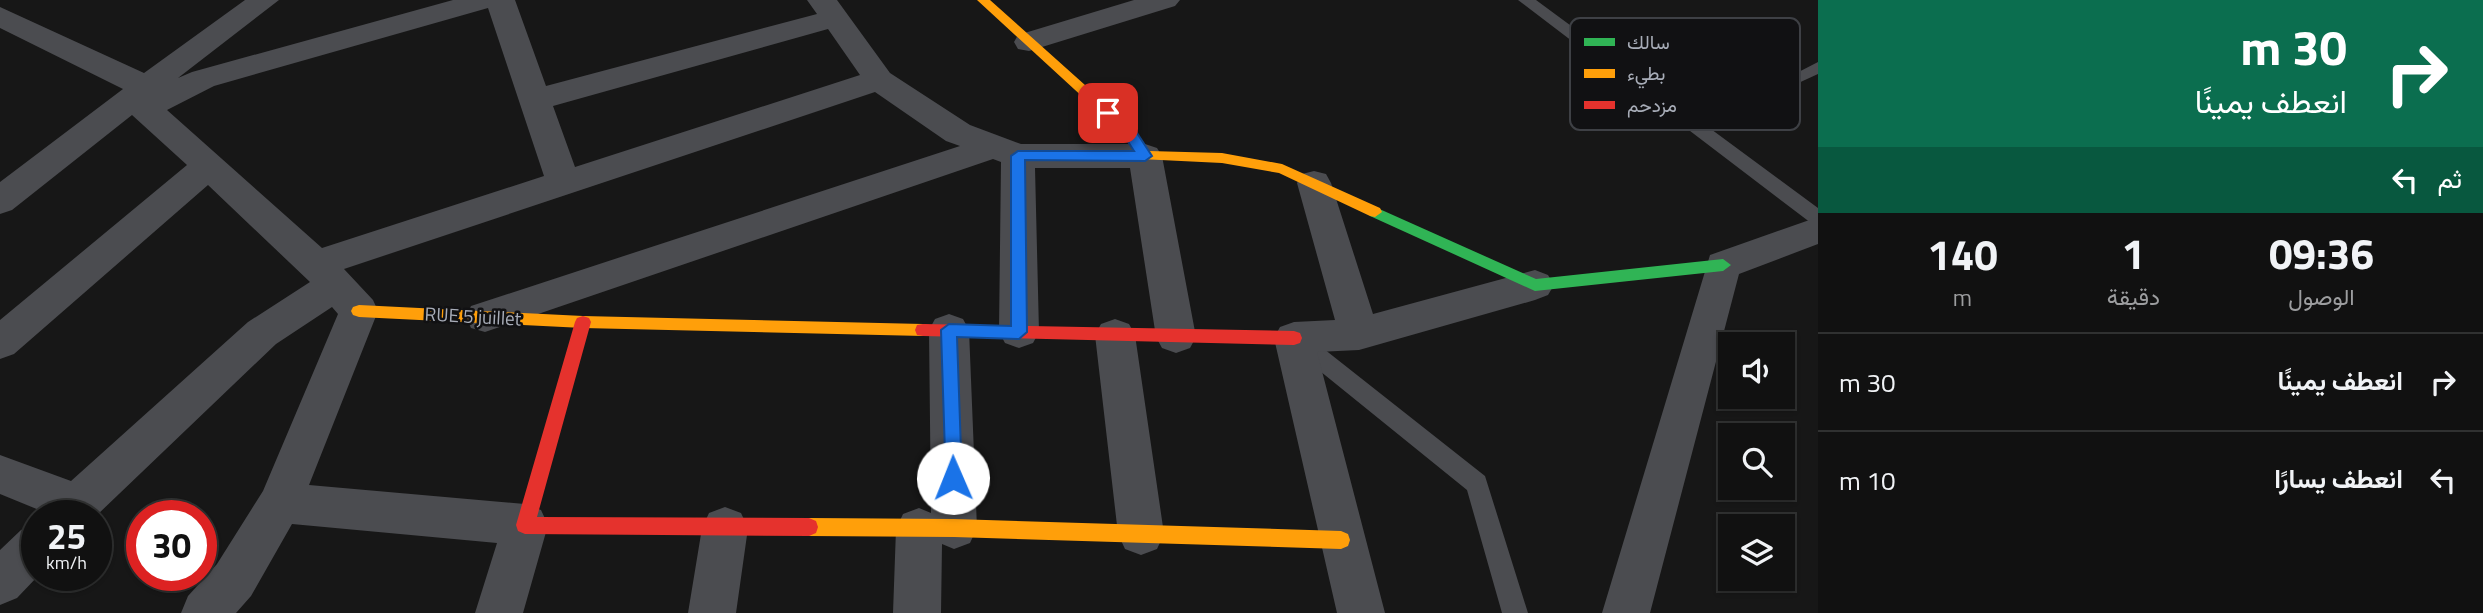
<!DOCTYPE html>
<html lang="ar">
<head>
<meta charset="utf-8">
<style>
  :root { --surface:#111; --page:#1e1f1f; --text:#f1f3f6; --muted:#9c9d9f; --line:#303131 }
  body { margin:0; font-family:"Titillium Web",Vazirmatn,sans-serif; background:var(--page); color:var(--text); direction:rtl; height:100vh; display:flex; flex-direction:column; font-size:26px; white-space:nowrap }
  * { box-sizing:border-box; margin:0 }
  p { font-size:23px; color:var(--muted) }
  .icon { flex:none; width:38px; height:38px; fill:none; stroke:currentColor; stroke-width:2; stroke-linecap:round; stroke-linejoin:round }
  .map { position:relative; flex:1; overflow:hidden; direction:ltr }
  .drawer { display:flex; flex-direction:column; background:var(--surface); width:665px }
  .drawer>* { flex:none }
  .top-card { background:#0b6e4f; color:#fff; overflow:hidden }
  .tools { position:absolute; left:1718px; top:332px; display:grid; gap:14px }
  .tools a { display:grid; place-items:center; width:77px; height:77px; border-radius:0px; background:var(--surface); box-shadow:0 2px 5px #0004,0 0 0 2px var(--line); font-size:35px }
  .speed { position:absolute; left:21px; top:500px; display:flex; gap:14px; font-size:35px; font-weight:700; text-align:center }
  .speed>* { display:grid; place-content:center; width:91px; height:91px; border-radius:50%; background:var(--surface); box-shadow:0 2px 5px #0004,0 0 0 2px var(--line); line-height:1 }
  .speed small { font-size:18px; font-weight:400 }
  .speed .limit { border:10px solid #d22; background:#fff; color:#111 }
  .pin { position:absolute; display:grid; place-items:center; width:60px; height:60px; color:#fff; margin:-30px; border-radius:14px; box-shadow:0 4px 10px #0006 }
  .me { position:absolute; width:77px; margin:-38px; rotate:359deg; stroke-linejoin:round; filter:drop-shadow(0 0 5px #0008) }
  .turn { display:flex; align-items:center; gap:24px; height:147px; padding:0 21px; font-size:32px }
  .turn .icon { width:91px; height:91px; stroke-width:2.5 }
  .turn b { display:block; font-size:49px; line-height:60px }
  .then { display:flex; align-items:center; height:66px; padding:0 21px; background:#0003; gap:14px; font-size:26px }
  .eta { display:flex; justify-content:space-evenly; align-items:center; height:119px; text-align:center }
  .eta b { font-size:42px; font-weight:700; line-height:49px }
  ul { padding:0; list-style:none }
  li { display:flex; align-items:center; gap:21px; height:98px; padding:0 21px; border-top:2px solid var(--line) }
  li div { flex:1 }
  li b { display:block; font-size:26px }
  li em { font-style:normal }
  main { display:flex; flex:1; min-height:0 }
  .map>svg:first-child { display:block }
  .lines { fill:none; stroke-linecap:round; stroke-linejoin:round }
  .lane { fill:#4b4c50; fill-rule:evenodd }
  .street { fill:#4b4c50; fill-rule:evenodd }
  .fast { fill:#30b455; fill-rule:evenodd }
  .slow { fill:#ff9f0a; fill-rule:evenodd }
  .jam { fill:#e5322d; fill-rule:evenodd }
  .route { fill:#1a73e8; stroke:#114b97; stroke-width:2 }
  .labels { text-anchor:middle; stroke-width:5; stroke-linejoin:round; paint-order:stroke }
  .street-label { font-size:19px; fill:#a8adb8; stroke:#111113 }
  .key { fill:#111113; stroke:#3e4045; stroke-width:2 }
  .key-label { font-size:19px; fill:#a8adb8 }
</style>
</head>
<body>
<main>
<section class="drawer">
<div class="top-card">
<div class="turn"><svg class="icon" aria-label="right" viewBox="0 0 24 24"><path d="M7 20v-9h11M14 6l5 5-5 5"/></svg><div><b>30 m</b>انعطف يمينًا</div></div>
<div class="then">ثم<svg class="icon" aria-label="left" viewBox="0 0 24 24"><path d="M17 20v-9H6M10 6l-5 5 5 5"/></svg></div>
</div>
<div class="eta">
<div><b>09:36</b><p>الوصول</p></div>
<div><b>1</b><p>دقيقة</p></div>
<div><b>140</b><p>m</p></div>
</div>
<ul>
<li><svg class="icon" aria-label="right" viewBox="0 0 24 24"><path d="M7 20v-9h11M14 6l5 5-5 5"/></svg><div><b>انعطف يمينًا</b></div><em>30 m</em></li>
<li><svg class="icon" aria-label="left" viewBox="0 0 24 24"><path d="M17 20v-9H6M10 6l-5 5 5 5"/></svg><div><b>انعطف يسارًا</b></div><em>10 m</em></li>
</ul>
</section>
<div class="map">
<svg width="1818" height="613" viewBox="0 0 1818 613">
  <rect width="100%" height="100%" fill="#171717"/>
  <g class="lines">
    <path class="lane" d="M 1518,0 L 1536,0 L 1818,208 L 1818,225 L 1811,223 Z
      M 1818,62 L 1818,74 L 1794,85 L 1785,79 Z
      M 1297,331 L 1305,334 L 1485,476 L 1528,613 L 1502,613 L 1467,490 L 1289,346 L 1286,340 L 1289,334 Z"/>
    <path class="street" d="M 245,0 L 279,0 L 178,78 L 192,72 L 453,0 L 515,0 L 546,86 L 817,14 L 807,0 L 837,0 L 890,73 L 970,125 L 1021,144 L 1145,144 L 1157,148 L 1162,156 L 1196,337 L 1190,348 L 1176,353 L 1162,348 L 1156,337 L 1130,168 L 1035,168 L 1039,332 L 1033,343 L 1019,348 L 1005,343 L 999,332 L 1001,162 L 993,159 L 485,332 L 471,328 L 466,317 L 471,306 L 960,146 L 946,141 L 875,92 L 344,269 L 373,300 L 378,311 L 309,485 L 525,504 L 541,510 L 548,525 L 523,613 L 475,613 L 497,543 L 292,524 L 251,596 L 236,613 L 181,613 L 188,596 L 217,564 L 263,491 L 338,314 L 332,307 L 276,344 L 96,516 L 43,516 L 44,512 L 0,494 L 0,455 L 71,481 L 248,322 L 310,282 L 208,185 L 14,354 L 0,359 L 0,320 L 187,165 L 132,115 L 12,210 L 0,214 L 0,182 L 123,89 L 0,28 L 0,7 L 144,73 ZM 488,8 L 544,176 L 322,248 L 167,110 L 214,86 ZM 828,29 L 860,75 L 575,167 L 553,106 Z
      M 1134,0 L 1180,0 L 1175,6 L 1029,51 L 1018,49 L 1014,42 L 1018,35 Z
      M 1314,171 L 1326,174 L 1331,183 L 1373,314 L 1535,270 L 1548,275 L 1554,285 L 1548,295 L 1535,300 L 1359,350 L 1317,352 L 1385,613 L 1337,613 L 1274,338 L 1280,327 L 1294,322 L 1335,320 L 1297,183 L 1302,174 Z
      M 1818,217 L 1818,244 L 1739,274 L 1650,613 L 1602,613 L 1710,255 Z
      M 949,314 L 963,319 L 969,330 L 977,528 L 970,543 L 954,549 L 942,544 L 941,613 L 893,613 L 896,529 L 903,514 L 919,508 L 931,513 L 929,330 L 935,319 Z
      M 1115,319 L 1129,324 L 1135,335 L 1164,534 L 1157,549 L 1141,555 L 1125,549 L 1118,534 L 1095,335 L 1101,324 Z
      M 725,507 L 741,513 L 748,528 L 736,613 L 688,613 L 702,528 L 709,513 Z
      M 37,524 L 38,576 L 17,598 L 0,605 L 0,550 L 21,530 Z"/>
    <path class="fast" d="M 1375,207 L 1536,279 L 1723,259 L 1731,265 L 1723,271 L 1535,291 L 1370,216 L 1368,212 Z"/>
    <path class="slow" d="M 977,0 L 990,0 L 1133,128 L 1149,151 L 1222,153 L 1282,164 L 1380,208 L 1382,212 L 1375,217 L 1370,216 L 1279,173 L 1222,163 L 1140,159 L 1123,134 Z
      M 359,305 L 583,316 L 923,324 L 929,325 L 931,330 L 929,335 L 923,336 L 583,328 L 359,317 L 353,315 L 351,311 L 353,307 Z
      M 809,518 L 954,519 L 1341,531 L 1348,534 L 1350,540 L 1348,546 L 1341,549 L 954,537 L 809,536 L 802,533 L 800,527 L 802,521 Z"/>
    <path class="jam" d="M 583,316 L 589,318 L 591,322 L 537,517 L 809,518 L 816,521 L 818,527 L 816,533 L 809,536 L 525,534 L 518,531 L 516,525 L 575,322 L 577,318 Z
      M 923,324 L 1294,331 L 1300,333 L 1302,338 L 1300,343 L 1294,345 L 923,336 L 917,335 L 915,330 L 917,325 Z"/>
  </g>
  <path class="route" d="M 1108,108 L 1133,127 L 1152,156 L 1145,161 L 1025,160 L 1027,332 L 1019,339 L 957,337 L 962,478 L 959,484 L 946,484 L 941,330 L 949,324 L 1011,326 L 1011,156 L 1018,151 L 1134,151 L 1123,134 L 1101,113 Z"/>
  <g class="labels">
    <g class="street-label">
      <text transform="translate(473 316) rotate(3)" y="7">RUE 5 juillet</text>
    </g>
  </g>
  <rect x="1570" y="18" width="230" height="112" rx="10" class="key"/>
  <rect x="1584" y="38" width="31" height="8" fill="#30b455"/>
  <rect x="1584" y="69" width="31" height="9" fill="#ff9f0a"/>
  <rect x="1584" y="101" width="31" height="8" fill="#e5322d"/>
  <g class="key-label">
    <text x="1627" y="49">سالك</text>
    <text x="1627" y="80">بطيء</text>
    <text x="1627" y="112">مزدحم</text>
  </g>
</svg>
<div class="tools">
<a><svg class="icon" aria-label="sound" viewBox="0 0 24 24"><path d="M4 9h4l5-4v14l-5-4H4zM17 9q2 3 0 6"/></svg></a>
<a><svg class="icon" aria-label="search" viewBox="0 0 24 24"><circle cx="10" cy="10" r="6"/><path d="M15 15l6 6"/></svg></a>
<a><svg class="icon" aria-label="layers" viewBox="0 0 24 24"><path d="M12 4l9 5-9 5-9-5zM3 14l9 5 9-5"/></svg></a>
</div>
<div class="speed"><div>25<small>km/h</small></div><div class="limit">30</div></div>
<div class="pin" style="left:1108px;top:113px;background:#d93025"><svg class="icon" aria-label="arrive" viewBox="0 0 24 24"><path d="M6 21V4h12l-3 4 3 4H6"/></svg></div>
<svg class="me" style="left:953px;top:478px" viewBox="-20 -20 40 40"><circle r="19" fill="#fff"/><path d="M0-13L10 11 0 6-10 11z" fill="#1a73e8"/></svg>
</div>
</main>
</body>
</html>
